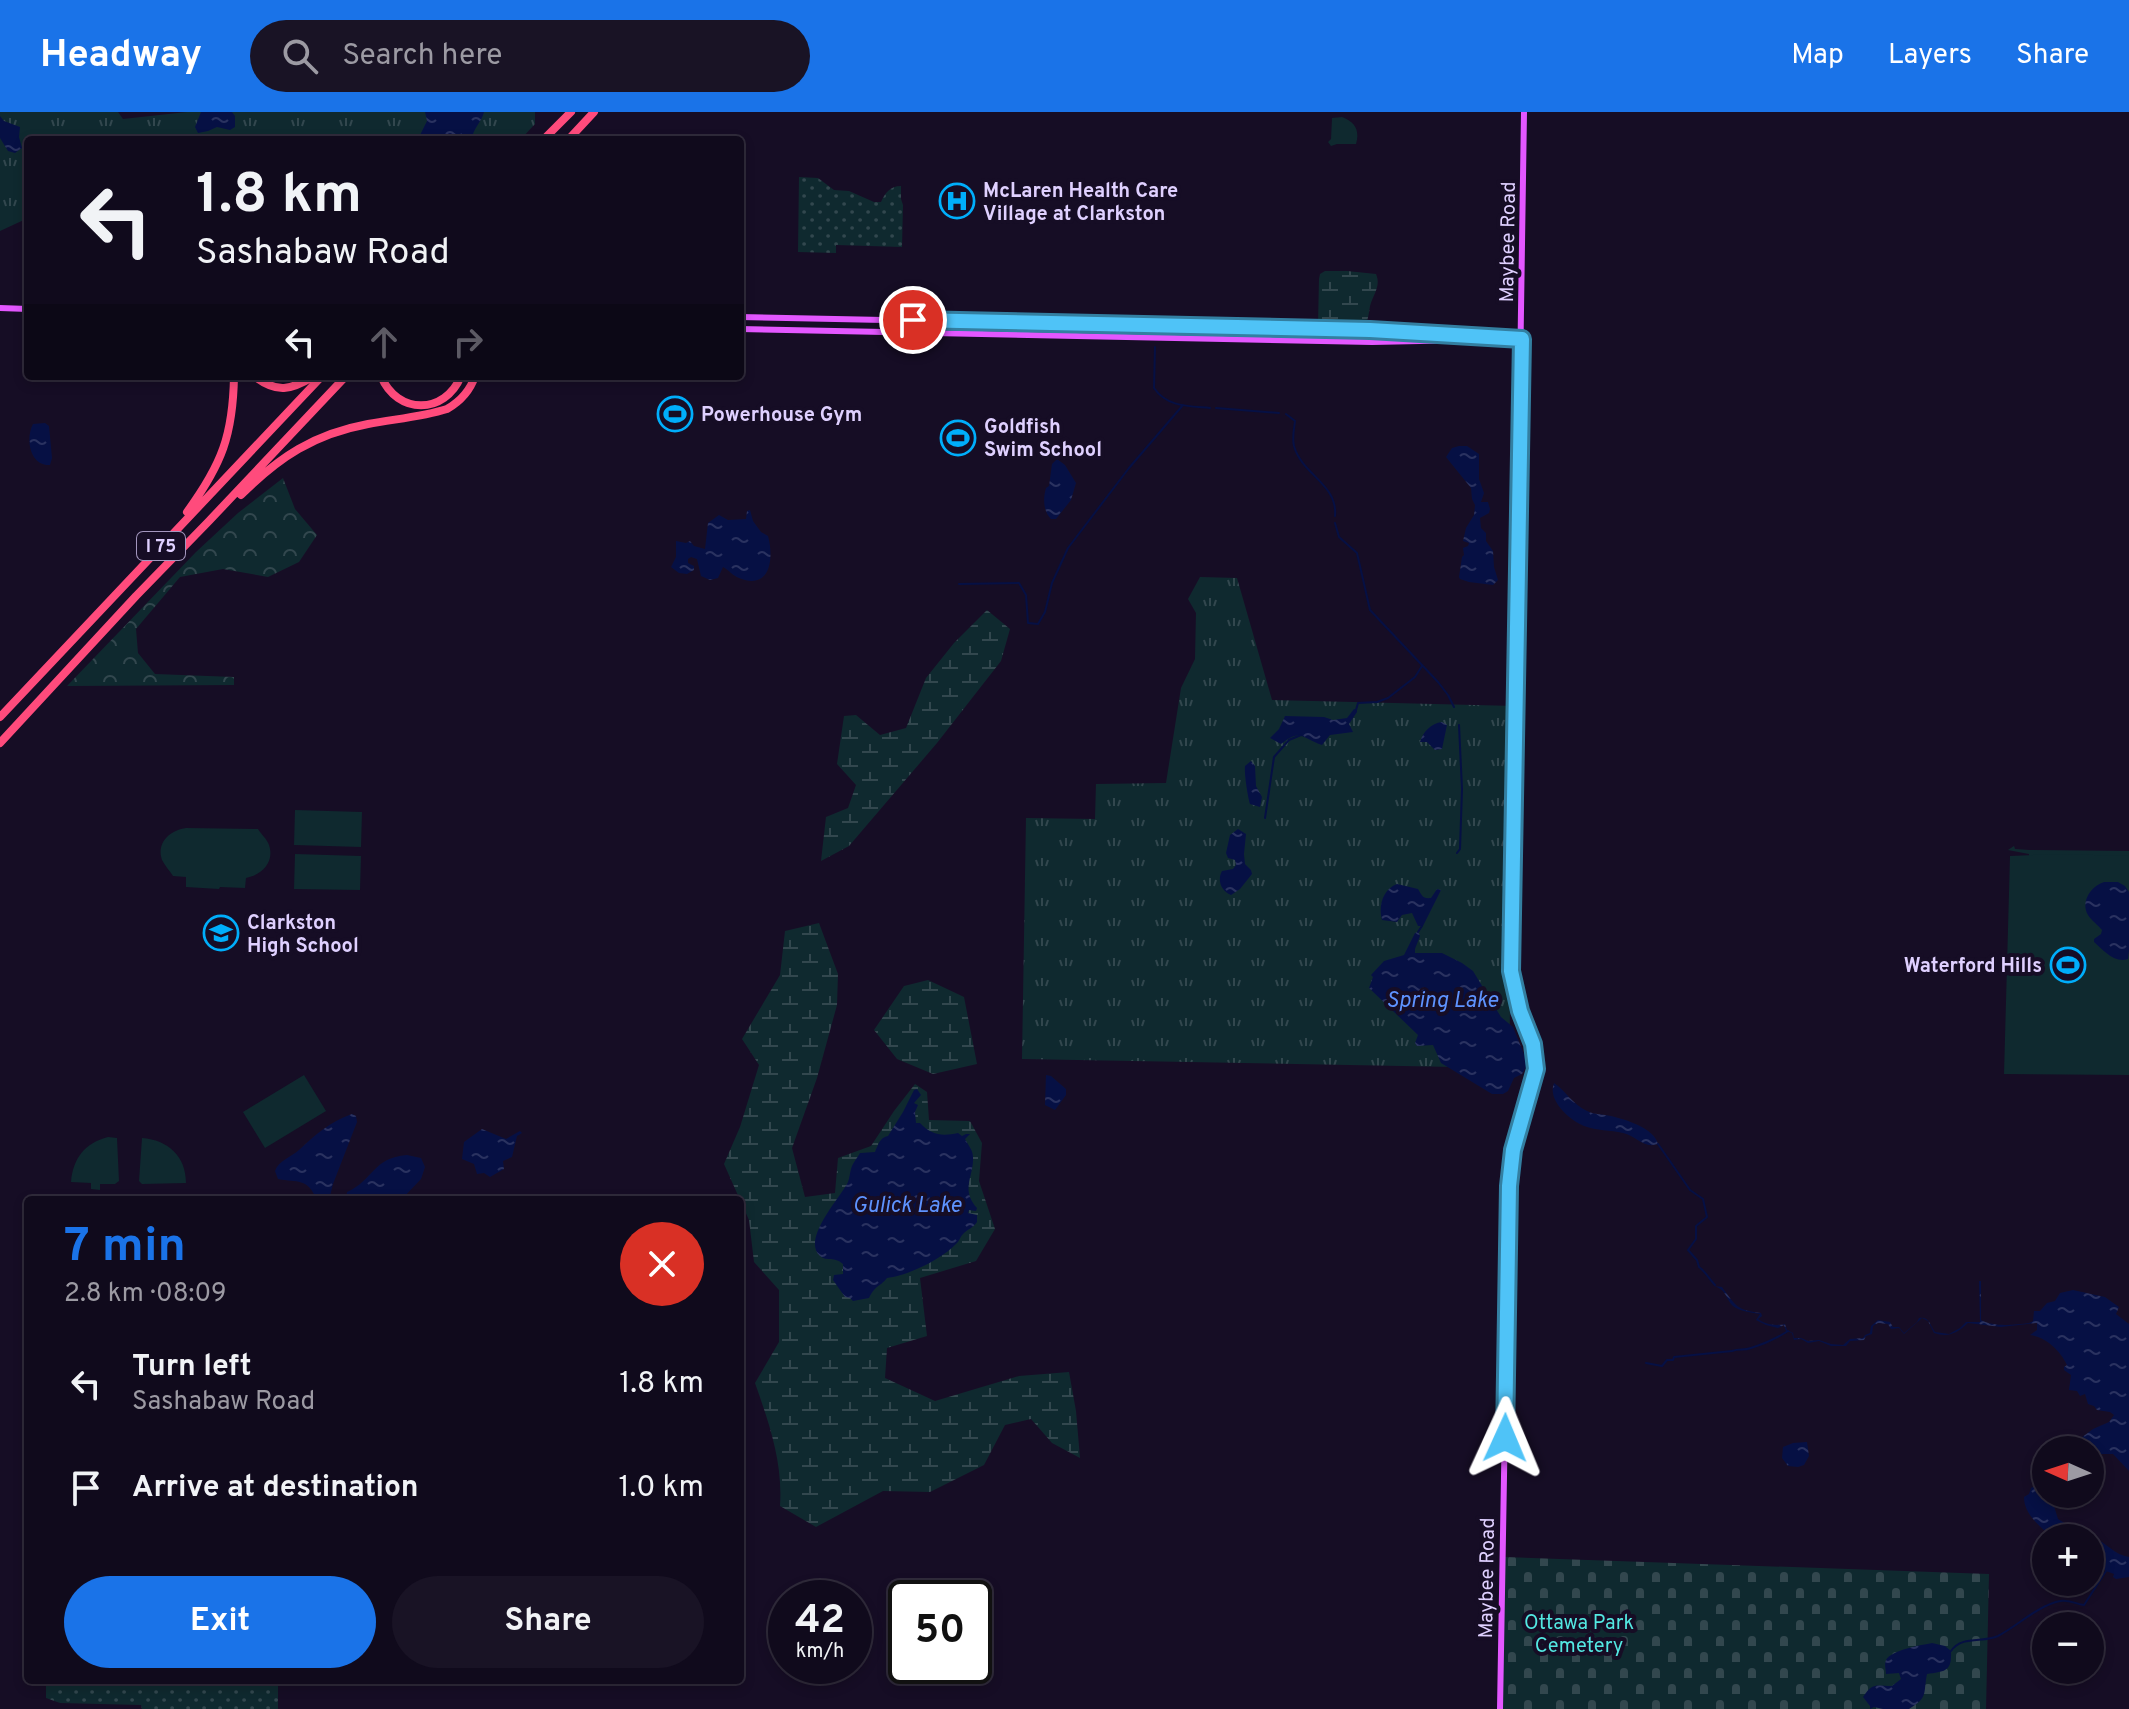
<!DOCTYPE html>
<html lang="en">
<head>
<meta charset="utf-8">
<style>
  :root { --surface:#100a1c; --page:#191325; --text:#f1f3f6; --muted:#9c9aa3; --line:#302b3b; --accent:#1a73e8 }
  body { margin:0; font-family:Overpass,sans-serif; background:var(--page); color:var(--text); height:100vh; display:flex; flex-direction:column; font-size:30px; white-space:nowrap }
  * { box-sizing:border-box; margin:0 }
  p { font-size:26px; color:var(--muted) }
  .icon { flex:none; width:44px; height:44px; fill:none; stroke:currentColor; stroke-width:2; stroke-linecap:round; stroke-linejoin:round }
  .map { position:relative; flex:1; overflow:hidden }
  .side { position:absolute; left:24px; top:1084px; width:720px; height:488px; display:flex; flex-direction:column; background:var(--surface); border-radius:8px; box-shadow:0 4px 12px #0003,0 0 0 2px var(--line) }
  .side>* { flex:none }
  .banner { position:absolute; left:24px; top:24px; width:720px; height:244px; border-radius:8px; box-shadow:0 4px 12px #0003,0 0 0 2px var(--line); background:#100a1c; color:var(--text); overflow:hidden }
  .needle { width:52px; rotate:273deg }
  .buttons { position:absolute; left:2032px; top:1324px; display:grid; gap:16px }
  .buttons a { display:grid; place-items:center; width:72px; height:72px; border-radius:50%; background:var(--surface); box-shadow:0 4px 12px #0003,0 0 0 2px var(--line); font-size:40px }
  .speed { position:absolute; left:768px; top:1468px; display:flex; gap:16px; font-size:40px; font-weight:700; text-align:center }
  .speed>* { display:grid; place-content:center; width:104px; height:104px; border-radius:50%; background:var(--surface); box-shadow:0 4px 12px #0003,0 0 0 2px var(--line); line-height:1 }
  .speed small { font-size:20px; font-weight:400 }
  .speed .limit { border:4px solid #111; border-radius:12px; background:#fff; color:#111 }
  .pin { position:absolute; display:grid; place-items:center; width:68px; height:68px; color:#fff; margin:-34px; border:4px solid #fff; border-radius:50%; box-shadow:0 2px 8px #0007 }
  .me { position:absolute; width:88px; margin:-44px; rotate:1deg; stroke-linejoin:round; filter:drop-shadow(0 0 6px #0008) }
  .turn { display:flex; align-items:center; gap:28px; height:168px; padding:0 40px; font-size:36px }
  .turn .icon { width:104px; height:104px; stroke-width:2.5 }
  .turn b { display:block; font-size:56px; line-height:68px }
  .lanes { display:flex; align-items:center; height:76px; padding:0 40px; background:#0003; justify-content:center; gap:40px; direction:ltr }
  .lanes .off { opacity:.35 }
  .round { display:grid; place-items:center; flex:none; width:84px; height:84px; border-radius:42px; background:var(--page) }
  .headline { display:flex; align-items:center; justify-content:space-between; height:136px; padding:0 40px }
  h1 { font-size:48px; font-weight:700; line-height:60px; color:var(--accent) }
  .action { display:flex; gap:16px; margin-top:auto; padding:16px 40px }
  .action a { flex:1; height:92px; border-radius:48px; background:var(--accent); color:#fff; font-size:32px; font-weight:700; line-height:92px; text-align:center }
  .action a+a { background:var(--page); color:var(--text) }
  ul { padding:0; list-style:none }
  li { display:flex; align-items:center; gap:24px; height:104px; padding:0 40px }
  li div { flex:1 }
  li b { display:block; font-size:30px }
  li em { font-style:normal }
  header { display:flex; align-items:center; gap:48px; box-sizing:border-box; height:112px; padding:0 40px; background:var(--accent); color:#fff }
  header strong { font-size:38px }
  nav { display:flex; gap:44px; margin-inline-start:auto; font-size:28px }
  .search { width:560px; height:72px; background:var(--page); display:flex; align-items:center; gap:20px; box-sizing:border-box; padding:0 28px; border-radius:44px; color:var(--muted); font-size:30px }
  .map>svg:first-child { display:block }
  .grass { fill:url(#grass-tufts) }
  .forest { fill:url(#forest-crowns) }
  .wetland { fill:url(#wetland-marsh) }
  .cemetery { fill:url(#cemetery-stones) }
  .park { fill:url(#park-dots) }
  .pitch { fill:#0f292f }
  .water { fill:url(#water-ripples) }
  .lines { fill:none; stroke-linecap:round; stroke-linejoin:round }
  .stream { stroke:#061044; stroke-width:2 }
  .major { stroke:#e357ff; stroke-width:6 }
  .highway { stroke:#ff4b7c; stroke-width:8 }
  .route-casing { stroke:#337fa1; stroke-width:20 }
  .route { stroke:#4fc3f7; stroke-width:14 }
  .labels { text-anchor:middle; stroke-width:8; stroke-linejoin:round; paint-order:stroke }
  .shield { fill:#160d25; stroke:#a396be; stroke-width:2 }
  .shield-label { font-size:18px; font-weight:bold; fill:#dfd0ff }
  .poi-label { font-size:20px; font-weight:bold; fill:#dfd0ff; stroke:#160d25; text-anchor:start }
  .street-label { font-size:20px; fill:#dfd0ff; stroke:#160d25 }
  .park-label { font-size:20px; fill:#53e8e2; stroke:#160d25 }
  .water-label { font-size:22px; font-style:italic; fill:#5e93ff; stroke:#160d25 }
</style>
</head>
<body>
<header>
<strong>Headway</strong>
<div class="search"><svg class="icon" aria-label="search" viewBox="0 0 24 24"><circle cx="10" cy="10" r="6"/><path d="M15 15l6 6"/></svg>Search here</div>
<nav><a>Map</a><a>Layers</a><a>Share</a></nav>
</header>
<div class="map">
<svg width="2129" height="1597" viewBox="0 0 2129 1597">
  <defs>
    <pattern id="grass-tufts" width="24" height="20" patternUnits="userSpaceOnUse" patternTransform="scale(2)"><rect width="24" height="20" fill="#0f292f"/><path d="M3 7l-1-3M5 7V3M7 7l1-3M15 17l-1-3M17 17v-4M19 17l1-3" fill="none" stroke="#32474e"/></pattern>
    <pattern id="forest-crowns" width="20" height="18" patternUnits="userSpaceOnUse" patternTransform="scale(2)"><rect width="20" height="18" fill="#0f292f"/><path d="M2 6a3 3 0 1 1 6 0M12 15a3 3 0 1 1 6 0" fill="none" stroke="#32474e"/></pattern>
    <pattern id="wetland-marsh" width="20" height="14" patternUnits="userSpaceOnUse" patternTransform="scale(2)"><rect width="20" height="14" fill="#0f292f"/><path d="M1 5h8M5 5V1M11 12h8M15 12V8" fill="none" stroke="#32474e"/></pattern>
    <pattern id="cemetery-stones" width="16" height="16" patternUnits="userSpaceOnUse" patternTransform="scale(2)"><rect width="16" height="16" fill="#0f292f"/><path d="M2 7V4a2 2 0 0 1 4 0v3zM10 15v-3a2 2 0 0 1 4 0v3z" fill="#32474e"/></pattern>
    <pattern id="park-dots" width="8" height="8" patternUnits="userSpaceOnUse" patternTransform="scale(2)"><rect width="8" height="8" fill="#0f292f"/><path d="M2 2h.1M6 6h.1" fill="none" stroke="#32474e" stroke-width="1.8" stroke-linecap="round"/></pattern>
    <pattern id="water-ripples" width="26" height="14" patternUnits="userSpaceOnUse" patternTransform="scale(2)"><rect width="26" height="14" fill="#061044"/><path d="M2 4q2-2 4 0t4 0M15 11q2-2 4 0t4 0" fill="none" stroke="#2a3260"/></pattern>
  </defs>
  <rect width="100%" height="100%" fill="#160d25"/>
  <path class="grass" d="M 0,0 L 118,0 L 123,7 L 187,0 L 535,0 L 535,12 L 520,28 L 28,28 L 28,106 L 0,119 Z
    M 1200,465 L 1237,466 L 1272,588 L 1515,594 L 1509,956 L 1022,947 L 1026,706 L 1095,707 L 1096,672 L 1166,671 L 1181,576 L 1195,547 L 1196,501 L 1188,487 Z
    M 2014,734 L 2015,737 L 2029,738 L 2129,739 L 2129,747 L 2029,745 L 2029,742 L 2008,738 Z"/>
  <path class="forest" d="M 283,366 L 295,397 L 317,423 L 299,450 L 268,465 L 223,457 L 180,465 L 136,517 L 138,541 L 155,562 L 234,565 L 234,573 L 67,574 L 196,440 L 238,401 Z"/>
  <path class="wetland" d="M 1325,159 L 1347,159 L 1376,162 C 1381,174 1374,181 1370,194 C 1369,200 1368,207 1366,213 L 1318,213 L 1319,167 L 1320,162 Z
    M 987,498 L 1010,517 L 1001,549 L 937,631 L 849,734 L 821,749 L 826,705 L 848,696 L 856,673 L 837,652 L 844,604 L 856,603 L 880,623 L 906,616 L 926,566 L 954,531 Z
    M 819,811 L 838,862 L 837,893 L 817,966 L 792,1036 L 805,1085 L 835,1081 L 838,1046 L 871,1034 L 894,999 L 915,972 L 927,980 L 929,1008 L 970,1009 L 982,1031 L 979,1069 L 995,1117 L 976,1149 L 920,1166 L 927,1224 L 887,1236 L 885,1266 L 935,1289 L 1019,1264 L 1069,1260 L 1076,1299 L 1080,1346 L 1052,1331 L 1031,1307 L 1005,1313 L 984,1353 L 930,1380 L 883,1379 L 816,1415 L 780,1394 C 783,1350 769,1311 755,1271 L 779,1230 L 779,1178 L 754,1150 L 749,1108 L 724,1052 L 740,1015 L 759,953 L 742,927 L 780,863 L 785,819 Z
    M 928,868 L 964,885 L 977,952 L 933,962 L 897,947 L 874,918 L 904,874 Z"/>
  <path class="cemetery" d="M 1505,1445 L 1989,1462 L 1986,1597 L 1502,1597 Z"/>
  <path class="park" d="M 799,65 L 818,66 L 834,78 L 849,79 L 874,90 L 881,90 C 885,81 890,74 901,74 L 901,87 L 903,93 L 902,135 L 836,133 L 836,141 L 798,140 Z
    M 46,1568 L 278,1568 L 278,1597 L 142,1597 L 141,1593 L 60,1591 L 46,1586 Z"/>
  <path class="pitch" d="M 1342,5 C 1355,10 1360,18 1356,32 L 1337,32 L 1331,34 L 1328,30 L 1331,27 L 1332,6 Z
    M 295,698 L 362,700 L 361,735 L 294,733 Z
    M 186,716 L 258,717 C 261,722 267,727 269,733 C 275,751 261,763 246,766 L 245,776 L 220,775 L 219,777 L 186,775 L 186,765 L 173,764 C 170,759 165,754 162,748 C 156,731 170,718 186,716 Z
    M 295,742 L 361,744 L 360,778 L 294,777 Z
    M 2059,742 L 2129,744 L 2129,963 L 2004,962 L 2010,744 Z
    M 304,963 L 326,999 L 265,1036 L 243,1000 Z
    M 108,1025 L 117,1026 L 119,1069 L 115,1072 L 100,1072 L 100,1078 L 91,1077 L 91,1071 L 71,1070 C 73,1046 85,1031 108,1025 Z
    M 142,1026 C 168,1028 186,1044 186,1071 L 142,1072 L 139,1069 Z"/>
  <path class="water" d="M 201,0 L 232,0 L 235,4 L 235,15 L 230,18 L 217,15 L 208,19 L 198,21 L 195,15 Z
    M 425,0 L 484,0 C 482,10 472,17 472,28 L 419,28 L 420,23 L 427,9 Z
    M 0,4 L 4,9 L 20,15 L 19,25 L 22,36 L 15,41 L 8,39 L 0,26 Z
    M 45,311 L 49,314 L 52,346 L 50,353 C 30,354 25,327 33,312 Z
    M 1459,334 L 1467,334 L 1479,342 L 1479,367 L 1484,381 L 1481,390 L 1488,390 L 1490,397 L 1489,401 L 1480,406 L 1481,416 L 1486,421 L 1486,429 L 1493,439 L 1494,455 L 1498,468 L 1493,473 L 1469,470 L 1460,467 L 1459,465 L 1462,445 L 1464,443 L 1463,436 L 1468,434 L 1469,431 L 1463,429 L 1466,416 L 1474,403 L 1475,393 L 1472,387 L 1471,376 L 1446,345 L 1452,336 Z
    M 1057,347 L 1065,353 L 1076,371 L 1071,388 L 1056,407 L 1051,407 C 1043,399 1043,386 1046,376 L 1049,374 L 1052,352 Z
    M 750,398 L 753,409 L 761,420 L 768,424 C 774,445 771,479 739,466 C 733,464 729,458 723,455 L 718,466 L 710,468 L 701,464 L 697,447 L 691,445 L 688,447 L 688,451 L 694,454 L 694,458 L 687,462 L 679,461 L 671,455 L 676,445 L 676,429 L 686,431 L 690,429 L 694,434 L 705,437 L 708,411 L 719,403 L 728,408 L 746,407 L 747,399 Z
    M 1354,597 L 1357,598 L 1357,600 L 1349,612 L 1353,620 L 1330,623 L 1322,633 C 1302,626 1301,616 1281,632 L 1270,626 L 1279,617 L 1285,604 L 1324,605 L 1333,608 L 1347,606 Z
    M 1442,610 L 1447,613 L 1442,637 L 1435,638 L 1427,630 L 1420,630 C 1423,620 1431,611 1442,610 Z
    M 1251,649 L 1255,654 L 1256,674 L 1262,685 L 1260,695 L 1250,692 C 1248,686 1244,662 1245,654 Z
    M 1238,717 L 1246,722 L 1244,742 L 1245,752 L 1251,758 L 1252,762 L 1240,777 L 1231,783 C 1221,779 1217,768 1222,759 L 1233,757 L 1236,753 L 1235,748 L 1228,746 L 1226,741 L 1230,723 Z
    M 2118,770 L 2125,774 L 2129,780 L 2129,839 L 2128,847 C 2115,852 2103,838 2094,830 L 2094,827 L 2101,822 L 2102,818 C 2098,813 2091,808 2088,803 C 2080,790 2091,774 2104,770 C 2107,770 2116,770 2118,770 Z
    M 1397,772 L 1418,777 C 1422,783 1422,787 1431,786 L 1437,777 L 1441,778 L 1423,814 L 1418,814 L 1412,801 L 1402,803 L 1397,810 L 1382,808 C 1378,794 1383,777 1397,772 Z
    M 1418,820 L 1420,824 L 1415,837 L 1415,841 L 1442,841 L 1462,851 L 1473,859 L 1501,905 L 1513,915 L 1528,952 L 1522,962 L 1514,966 L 1508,979 L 1503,982 L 1492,982 L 1441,951 L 1433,933 L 1417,934 L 1415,931 L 1418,923 L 1369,876 L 1373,865 L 1371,863 L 1384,849 L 1404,843 L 1415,821 Z
    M 1046,963 L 1051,964 L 1066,977 L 1066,983 L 1055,998 L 1045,993 Z
    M 1554,971 C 1565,978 1573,993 1587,999 C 1595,1003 1603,1002 1611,1004 C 1627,1008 1654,1016 1658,1032 C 1643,1037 1637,1024 1623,1021 C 1610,1018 1597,1019 1584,1014 C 1569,1008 1547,988 1554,971 Z
    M 917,977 L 921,983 L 914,991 L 918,993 L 915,1000 L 916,1011 L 920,1011 C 932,1024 943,1024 958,1021 L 962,1024 L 966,1022 L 970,1022 L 965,1027 C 968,1033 973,1038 973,1045 C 974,1065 960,1077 977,1096 L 976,1099 L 969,1098 L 968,1101 L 977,1103 L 977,1110 C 973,1116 968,1117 963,1122 C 960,1125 959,1130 956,1132 C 942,1147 907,1164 887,1166 C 879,1176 876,1172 869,1186 L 853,1189 L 850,1186 L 845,1185 L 833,1168 L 834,1163 L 843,1162 L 843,1152 C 834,1144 827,1150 820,1144 C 801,1127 841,1085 848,1070 C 850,1065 850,1057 853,1052 C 855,1048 858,1045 860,1041 L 875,1040 C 878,1033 880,1025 888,1024 L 903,1000 L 914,978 Z
    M 352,1002 L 356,1004 L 357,1010 L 333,1072 L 329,1088 L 317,1088 C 307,1065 298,1071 278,1067 L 275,1059 C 279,1048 290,1046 299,1038 C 315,1023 331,1009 352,1002 Z
    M 482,1017 L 506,1027 L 520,1019 L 522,1021 L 517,1024 L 512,1045 L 503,1049 L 504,1057 L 490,1065 L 484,1061 L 477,1062 L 474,1052 L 462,1047 L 464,1030 Z
    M 407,1043 L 421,1046 L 425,1055 L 421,1067 L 401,1088 L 346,1087 L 347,1080 C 374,1068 372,1046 407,1043 Z
    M 1979,1169 L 1981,1169 L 1981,1208 C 1993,1215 2014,1213 2029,1211 L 2033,1209 L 2034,1199 L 2040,1199 L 2047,1191 L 2055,1189 L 2060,1181 L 2073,1178 L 2105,1185 L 2119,1195 L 2116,1202 L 2129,1212 L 2129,1359 L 2113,1342 L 2090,1342 L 2090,1338 L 2065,1338 L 2093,1317 L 2109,1310 L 2114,1303 L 2110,1300 L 2097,1298 L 2094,1294 L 2088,1292 L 2085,1282 L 2080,1284 L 2077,1279 L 2069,1278 L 2071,1263 L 2064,1258 L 2064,1255 L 2067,1253 C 2060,1238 2045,1225 2030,1223 L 2037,1218 L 2037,1211 L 2001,1215 L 1968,1211 C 1957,1221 1949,1226 1934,1221 L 1928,1209 L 1922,1206 L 1904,1222 L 1899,1216 L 1891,1217 L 1888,1212 L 1878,1211 L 1873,1214 L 1872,1222 L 1866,1224 L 1864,1228 L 1850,1229 L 1846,1234 L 1831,1234 L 1819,1229 L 1808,1231 L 1801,1227 L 1794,1228 L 1792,1221 L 1786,1219 L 1784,1213 L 1778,1216 L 1766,1213 L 1756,1208 L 1760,1202 C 1752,1201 1739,1199 1733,1194 C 1725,1186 1727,1178 1714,1174 L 1722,1175 C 1736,1194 1736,1198 1761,1201 L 1762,1204 L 1758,1207 C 1766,1213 1777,1214 1785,1212 L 1787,1218 L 1793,1221 L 1794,1226 L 1801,1226 L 1808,1229 L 1819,1228 L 1831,1232 L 1843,1233 L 1850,1227 L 1863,1226 L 1865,1223 L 1870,1221 L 1871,1214 L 1878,1208 L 1890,1210 L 1893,1215 L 1899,1215 L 1904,1221 L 1917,1210 L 1919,1206 C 1929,1204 1930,1213 1935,1220 L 1949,1222 L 1960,1216 L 1966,1210 L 1980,1210 Z
    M 1807,1330 L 1809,1344 L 1804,1353 L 1798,1355 L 1788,1354 L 1782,1346 L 1783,1335 L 1793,1331 Z
    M 2046,1359 L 2046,1382 L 2057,1382 L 2054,1394 L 2058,1407 C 2069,1414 2082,1419 2094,1425 C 2106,1431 2115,1443 2129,1445 L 2129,1465 L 2116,1467 L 2113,1465 L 2114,1462 L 2106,1459 L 2090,1447 L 2090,1426 L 2053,1426 C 2041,1415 2024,1403 2024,1385 L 2029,1382 L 2031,1376 L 2036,1373 Z
    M 1932,1531 L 1945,1534 L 1951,1539 C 1952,1560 1945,1559 1927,1562 C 1923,1581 1929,1585 1909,1597 L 1883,1597 L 1874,1595 L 1870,1597 L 1870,1594 L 1863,1585 C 1873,1570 1876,1574 1892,1574 L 1901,1567 L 1899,1561 L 1886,1562 C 1886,1558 1884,1552 1886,1548 C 1891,1538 1922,1533 1932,1531 Z"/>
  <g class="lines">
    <path class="stream" d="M 1155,235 L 1154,276 C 1167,295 1188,294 1210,296
      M 1216,296 L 1279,301
      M 1286,302 L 1295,309 C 1294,318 1292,325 1294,334 C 1302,363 1338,372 1335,404
      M 1335,411 L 1339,425 L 1357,441 L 1370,498 L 1438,570 L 1448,583 L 1454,595
      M 959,472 L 1019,471 L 1026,483 L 1028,511 L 1038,512 L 1045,500 L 1052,471 L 1068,436 L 1129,356 L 1183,293
      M 1356,598 L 1358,591 L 1377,590 L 1388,586 L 1415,565 L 1422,554
      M 1265,706 L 1274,645 L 1289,628 L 1301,623
      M 1457,741 L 1460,737 L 1462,677 L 1459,613
      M 1418,820 L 1422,814
      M 1658,1032 L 1690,1078 L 1703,1087 L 1707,1105 L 1696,1114 L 1696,1127 L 1688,1138 L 1697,1148 L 1699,1155 C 1705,1159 1710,1168 1715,1173
      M 1646,1251 L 1662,1254 L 1667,1248 L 1673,1248 L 1674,1245 L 1732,1239 C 1740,1236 1743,1239 1751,1236 C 1764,1232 1777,1226 1788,1219
      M 1951,1539 C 1962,1523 1983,1531 1998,1524 C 2019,1513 2037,1494 2060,1489 C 2068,1487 2076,1492 2084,1493 L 2106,1459"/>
    <path class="major" d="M 0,196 L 28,197
      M 740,205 L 1370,218 L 1522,227
      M 740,217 L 1372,230 L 1468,228
      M 1500,1597 L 1509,1074 L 1513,1038 L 1536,957 L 1533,932 L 1520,899 L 1511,859 L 1524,0"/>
    <path class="highway" d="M 543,28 L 571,0
      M 568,28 L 594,0
      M 254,264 C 277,282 291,278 314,264
      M 381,264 C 397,303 445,303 461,264
      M 241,383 C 279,345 314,322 368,312 C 394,307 422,305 447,297 C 461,289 470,279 475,264
      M 187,400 C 222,352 233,323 234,264
      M 0,605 L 322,264
      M 0,631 L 136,484 L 209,409 L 346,264"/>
  </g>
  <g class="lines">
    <g class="route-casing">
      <path id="route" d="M 913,208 L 1370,218 L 1522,227 L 1511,859 L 1520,899 L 1533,932 L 1536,957 L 1513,1038 L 1509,1074 L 1505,1326"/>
    </g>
    <use href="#route" class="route"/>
  </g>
  <defs>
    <g id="hospital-ring" transform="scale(1.8)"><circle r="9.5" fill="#160d25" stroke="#00aefb" stroke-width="1.5"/><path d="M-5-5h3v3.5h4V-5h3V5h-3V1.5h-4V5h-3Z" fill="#00aefb"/></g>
    <g id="stadium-ring" transform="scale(1.8)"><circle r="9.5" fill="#160d25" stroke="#00aefb" stroke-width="1.5"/><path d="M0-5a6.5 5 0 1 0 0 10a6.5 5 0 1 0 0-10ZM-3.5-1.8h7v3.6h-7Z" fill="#00aefb"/></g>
    <g id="school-ring" transform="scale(1.8)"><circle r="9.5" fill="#160d25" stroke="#00aefb" stroke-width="1.5"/><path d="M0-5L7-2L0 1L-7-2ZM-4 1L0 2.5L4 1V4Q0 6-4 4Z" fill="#00aefb"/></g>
  </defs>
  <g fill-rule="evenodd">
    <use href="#hospital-ring" x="957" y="89"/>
    <use href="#stadium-ring" x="675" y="302"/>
    <use href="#stadium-ring" x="958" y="326"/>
    <use href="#school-ring" x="221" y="821"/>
    <use href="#stadium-ring" x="2068" y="853"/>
  </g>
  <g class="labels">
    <rect class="shield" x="137" y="420" width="48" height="28" rx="6"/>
    <g class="shield-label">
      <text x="161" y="440">I 75</text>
    </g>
    <g class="poi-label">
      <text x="983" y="85">McLaren Health Care<tspan x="983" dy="23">Village at Clarkston</tspan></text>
      <text x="701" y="309">Powerhouse Gym</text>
      <text x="984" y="321">Goldfish<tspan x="984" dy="23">Swim School</tspan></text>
      <text x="247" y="817">Clarkston<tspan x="247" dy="23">High School</tspan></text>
      <text x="2042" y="860" text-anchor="end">Waterford Hills</text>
    </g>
    <g class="street-label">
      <text transform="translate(1507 130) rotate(-89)" y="7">Maybee Road</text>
      <text transform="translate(1486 1466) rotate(-89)" y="7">Maybee Road</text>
    </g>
    <g class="park-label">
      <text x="1579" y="1517">Ottawa Park<tspan x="1579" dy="23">Cemetery</tspan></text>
    </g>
    <g class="water-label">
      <text x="1442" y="895">Spring Lake</text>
      <text x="907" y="1100">Gulick Lake</text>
    </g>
  </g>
</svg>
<div class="buttons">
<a><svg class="needle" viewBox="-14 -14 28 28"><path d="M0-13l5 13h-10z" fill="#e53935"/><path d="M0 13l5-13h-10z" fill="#9c9aa3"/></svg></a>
<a>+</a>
<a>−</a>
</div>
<div class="speed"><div>42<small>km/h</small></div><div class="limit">50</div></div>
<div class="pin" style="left:913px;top:208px;background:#d93025"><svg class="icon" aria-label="arrive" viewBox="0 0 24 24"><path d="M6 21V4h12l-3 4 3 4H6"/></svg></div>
<svg class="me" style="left:1505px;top:1326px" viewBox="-20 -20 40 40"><path d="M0-17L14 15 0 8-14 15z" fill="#4fc3f7" stroke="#fff" stroke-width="4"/></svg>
<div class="banner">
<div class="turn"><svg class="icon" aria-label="left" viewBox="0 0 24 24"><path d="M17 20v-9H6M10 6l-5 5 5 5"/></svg><div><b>1.8 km</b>Sashabaw Road</div></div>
<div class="lanes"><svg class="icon" aria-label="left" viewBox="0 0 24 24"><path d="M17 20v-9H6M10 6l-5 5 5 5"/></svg><svg class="icon off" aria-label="ahead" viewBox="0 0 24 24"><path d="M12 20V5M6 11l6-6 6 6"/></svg><svg class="icon off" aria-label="right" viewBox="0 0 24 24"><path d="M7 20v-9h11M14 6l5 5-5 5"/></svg></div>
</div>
<section class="side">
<div class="headline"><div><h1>7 min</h1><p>2.8 km · 08:09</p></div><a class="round" style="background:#d93025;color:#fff"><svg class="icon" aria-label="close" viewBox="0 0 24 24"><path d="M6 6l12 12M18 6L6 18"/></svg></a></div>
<ul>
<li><svg class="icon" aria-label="left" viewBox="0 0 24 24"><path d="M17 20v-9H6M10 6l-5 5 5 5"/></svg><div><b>Turn left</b><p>Sashabaw Road</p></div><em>1.8 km</em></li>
<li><svg class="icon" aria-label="arrive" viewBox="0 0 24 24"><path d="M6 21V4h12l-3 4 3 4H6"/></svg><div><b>Arrive at destination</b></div><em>1.0 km</em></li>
</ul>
<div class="action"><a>Exit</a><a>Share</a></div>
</section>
</div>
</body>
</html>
